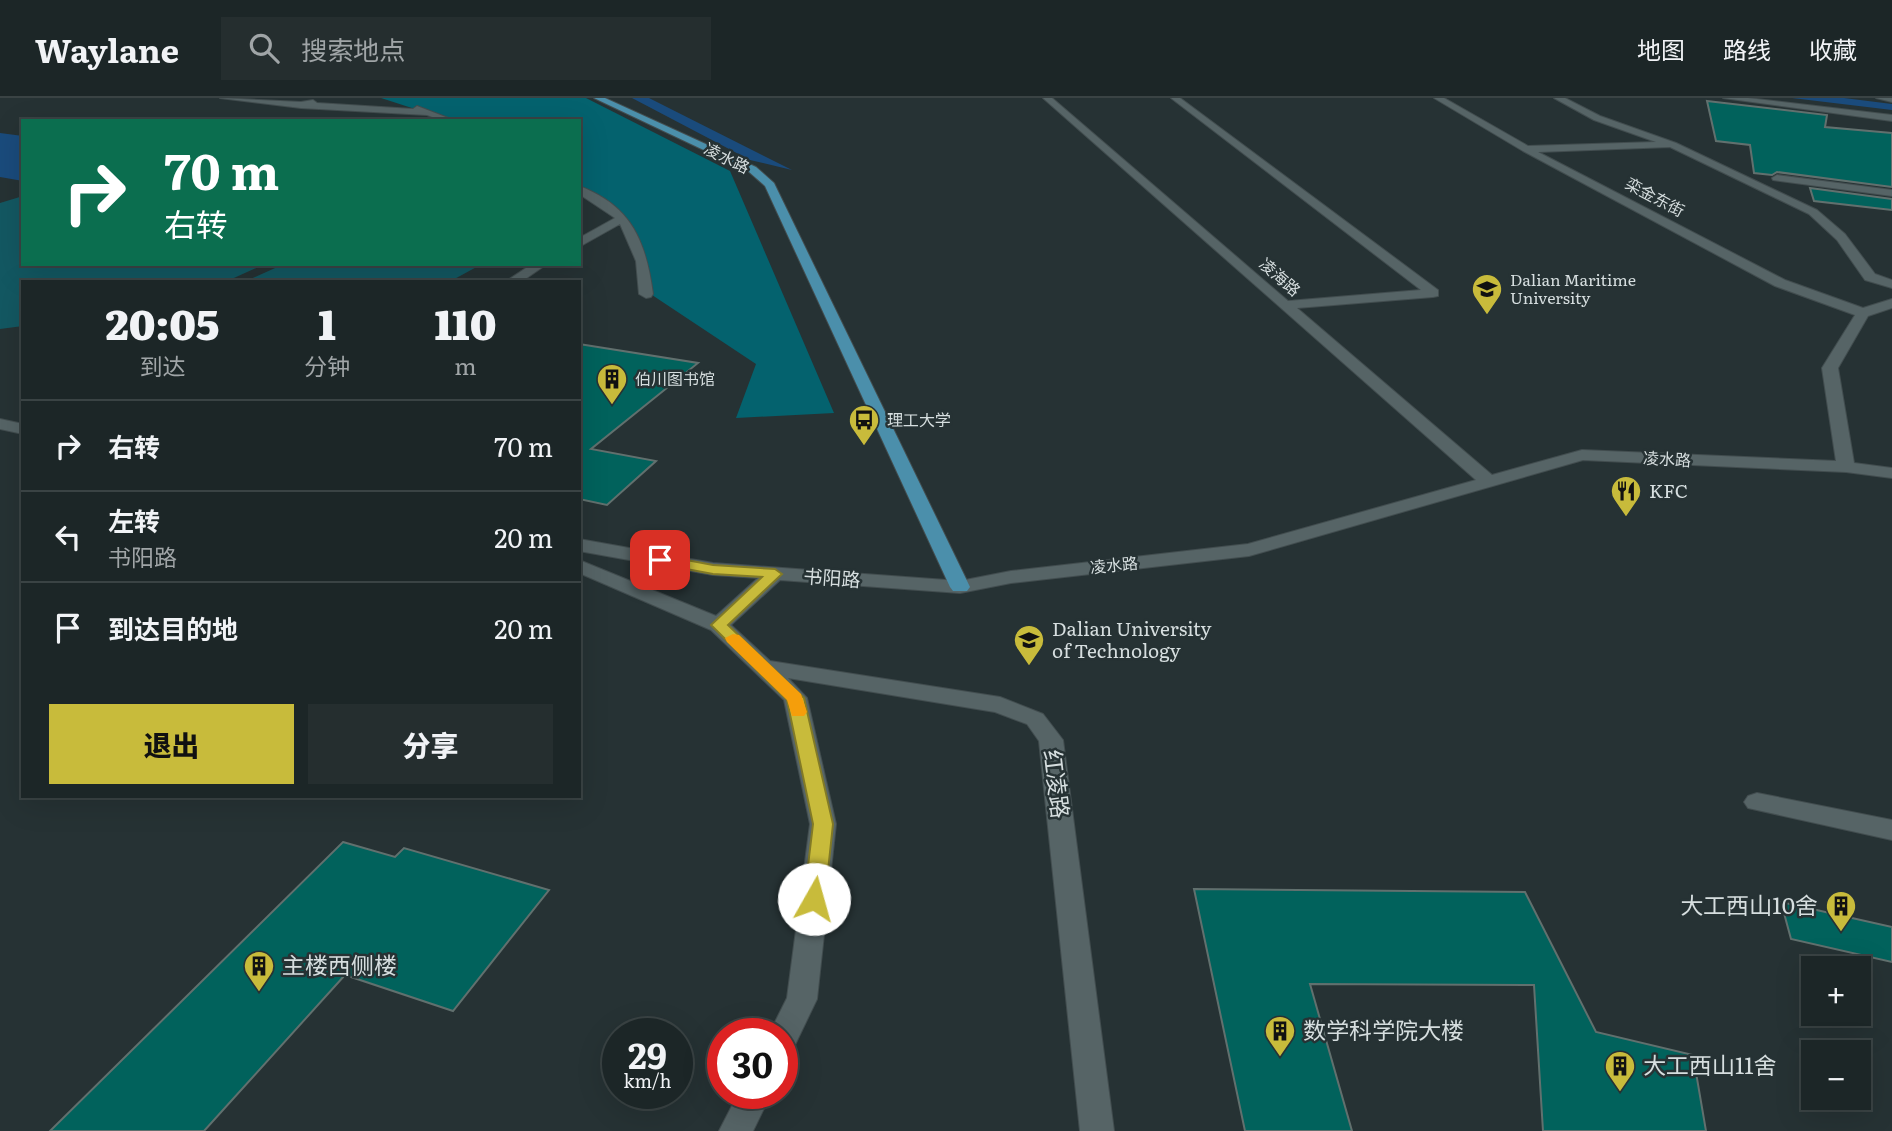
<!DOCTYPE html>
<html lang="zh">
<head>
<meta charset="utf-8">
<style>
  :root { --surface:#1c2627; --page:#252e2f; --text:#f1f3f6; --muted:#a0a5a7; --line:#3a4344; --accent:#c8bb3b }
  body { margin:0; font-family:Literata,"Noto Sans SC",serif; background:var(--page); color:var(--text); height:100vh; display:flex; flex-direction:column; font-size:26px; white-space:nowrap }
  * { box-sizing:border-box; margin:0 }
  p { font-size:23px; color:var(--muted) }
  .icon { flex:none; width:38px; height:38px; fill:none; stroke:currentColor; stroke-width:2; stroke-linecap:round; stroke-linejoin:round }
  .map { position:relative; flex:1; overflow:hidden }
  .drawer { position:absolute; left:21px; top:182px; width:560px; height:518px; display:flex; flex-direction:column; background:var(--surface); border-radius:0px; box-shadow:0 7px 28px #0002,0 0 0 2px var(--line) }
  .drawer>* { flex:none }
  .guide { position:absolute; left:21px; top:21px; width:560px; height:147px; border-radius:0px; box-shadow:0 7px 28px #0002,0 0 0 2px var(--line); background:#0b6e4f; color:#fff; overflow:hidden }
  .controls { position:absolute; left:1801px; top:858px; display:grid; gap:14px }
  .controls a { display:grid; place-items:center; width:70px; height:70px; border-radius:0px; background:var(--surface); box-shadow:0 7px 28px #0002,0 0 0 2px var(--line); font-size:35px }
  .speed { position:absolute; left:602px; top:920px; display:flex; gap:14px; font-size:35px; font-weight:700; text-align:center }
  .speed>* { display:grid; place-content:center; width:91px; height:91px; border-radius:50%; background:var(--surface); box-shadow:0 7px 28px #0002,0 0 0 2px var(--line); line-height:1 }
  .speed small { font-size:18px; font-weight:400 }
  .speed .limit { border:10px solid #d22; background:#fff; color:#111 }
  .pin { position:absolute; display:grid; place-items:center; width:60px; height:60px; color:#fff; margin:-30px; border-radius:14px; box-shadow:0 4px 10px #0006 }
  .me { position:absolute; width:77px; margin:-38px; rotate:7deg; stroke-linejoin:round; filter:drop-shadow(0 0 5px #0008) }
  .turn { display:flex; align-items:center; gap:24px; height:147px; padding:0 28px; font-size:32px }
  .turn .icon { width:91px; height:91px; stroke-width:2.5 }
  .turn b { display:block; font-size:49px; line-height:60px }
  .eta { display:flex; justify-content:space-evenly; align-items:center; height:119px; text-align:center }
  .eta b { font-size:42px; font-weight:800; line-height:49px }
  .primary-button { display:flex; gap:14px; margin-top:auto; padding:14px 28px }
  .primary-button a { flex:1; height:80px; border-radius:0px; background:var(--accent); color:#111; font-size:28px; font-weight:800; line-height:80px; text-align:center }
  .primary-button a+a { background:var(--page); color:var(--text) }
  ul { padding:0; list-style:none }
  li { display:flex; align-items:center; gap:21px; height:91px; padding:0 28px; border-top:2px solid var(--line) }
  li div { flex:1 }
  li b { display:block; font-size:26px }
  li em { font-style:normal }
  header { display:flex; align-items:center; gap:42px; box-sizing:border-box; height:98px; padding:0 35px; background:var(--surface); border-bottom:2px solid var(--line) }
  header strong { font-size:33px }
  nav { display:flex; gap:38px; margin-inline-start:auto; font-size:24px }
  .search { width:490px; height:63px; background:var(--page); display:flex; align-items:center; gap:18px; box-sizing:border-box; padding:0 24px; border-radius:0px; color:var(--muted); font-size:26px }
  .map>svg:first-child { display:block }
  .green { fill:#135862 }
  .forest { fill:#04626e }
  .water { fill:#1a4b7c }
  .building { fill:#01625c; stroke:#61706e; stroke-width:2 }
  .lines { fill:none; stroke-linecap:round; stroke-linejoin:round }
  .minor-casing { stroke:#424d4f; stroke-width:2 }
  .major-casing { stroke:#424d4f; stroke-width:2 }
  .minor { fill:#566466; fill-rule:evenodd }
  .major { fill:#4b8fab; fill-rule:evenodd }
  .route { fill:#c8bb3b; stroke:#827a26; stroke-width:2 }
  .slow { fill:#f59e0b }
  .labels { text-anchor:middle; stroke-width:5; stroke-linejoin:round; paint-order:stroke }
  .far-street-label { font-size:16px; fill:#d6dedf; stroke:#263234 }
  .far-poi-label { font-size:16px; fill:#d6dedf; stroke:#263234; text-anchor:start }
  .poi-label { font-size:19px; fill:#d6dedf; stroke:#263234; text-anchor:start }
  .street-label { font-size:19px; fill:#d6dedf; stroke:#263234 }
  .near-street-label { font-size:23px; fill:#d6dedf; stroke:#263234 }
  .near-poi-label { font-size:23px; fill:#d6dedf; stroke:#263234; text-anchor:start }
</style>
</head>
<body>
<header>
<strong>Waylane</strong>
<div class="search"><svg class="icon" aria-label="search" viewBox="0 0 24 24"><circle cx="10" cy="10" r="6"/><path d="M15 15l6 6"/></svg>搜索地点</div>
<nav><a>地图</a><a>路线</a><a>收藏</a></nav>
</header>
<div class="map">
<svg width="1892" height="1033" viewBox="0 0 1892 1033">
  <rect width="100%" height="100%" fill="#263234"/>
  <path class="green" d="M 23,98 L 23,166 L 265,166 L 225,184 L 23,184 L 23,228 L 0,231 L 0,105 Z
    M 284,166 L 482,166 L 449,184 L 244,184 Z"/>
  <path class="forest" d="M 381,0 L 586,0 L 730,73 L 834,315 L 736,320 L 756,266 L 646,193 L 623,120 L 579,91 L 579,23 L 452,23 Z"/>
  <path class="water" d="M 632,0 L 649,0 L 792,72 L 750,62 Z
    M 1792,0 L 1844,0 L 1892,6 L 1892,12 Z
    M 0,35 L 23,38 L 23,83 L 0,79 Z"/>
  <path class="building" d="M 1707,3 L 1827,17 L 1825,29 L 1892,35 L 1892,89 L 1777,74 L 1772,77 L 1754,75 L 1750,47 L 1716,43 Z
    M 1810,90 L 1892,101 L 1892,112 L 1814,103 Z
    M 579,246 L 698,265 L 591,351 L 656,363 L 607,407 L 579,401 Z
    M 343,744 L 395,759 L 404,750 L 549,792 L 453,913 L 345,877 L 204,1033 L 50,1033 Z
    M 1194,791 L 1525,794 L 1596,934 L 1693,957 L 1706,1033 L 1543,1033 L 1534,887 L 1310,886 L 1352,1033 L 1245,1033 Z
    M 1781,804 L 1892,829 L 1892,864 L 1791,841 Z"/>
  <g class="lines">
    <g class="minor-casing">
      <path id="minor" d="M 220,0 L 301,4 L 313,2 L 317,5 L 413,11 L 417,8 L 456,23 L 443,23 L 427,17 L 301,10 Z
        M 1043,0 L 1052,0 L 1288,203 L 1421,192 L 1171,0 L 1180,0 L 1438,192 L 1438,198 L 1433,199 L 1297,210 L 1492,377 L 1582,352 L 1836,363 L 1822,270 L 1855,217 L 1775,188 L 1523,53 L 1434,0 L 1444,0 L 1528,48 L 1656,44 L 1594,22 L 1554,0 L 1565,0 L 1600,18 L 1676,45 L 1817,112 L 1845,136 L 1875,176 L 1892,182 L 1892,190 L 1865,182 L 1837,142 L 1809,116 L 1670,49 L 1538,54 L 1785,182 L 1863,210 L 1892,201 L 1892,210 L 1868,218 L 1838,270 L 1854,365 L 1892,370 L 1892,380 L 1846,374 L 1583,362 L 1249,458 L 1011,485 L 960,495 L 780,482 L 731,527 L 770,563 L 1000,599 L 1043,616 L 1063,642 L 1114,1033 L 1080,1033 L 1039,643 L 1027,626 L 995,614 L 788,580 L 807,600 L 836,726 L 817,901 L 793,951 L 782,955 L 782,936 L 769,936 L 787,900 L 810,726 L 784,602 L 711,532 L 579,475 L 579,462 L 716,518 L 758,480 L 713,477 L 579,453 L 579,441 L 713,465 L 960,483 L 1011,473 L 1248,446 L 1476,382 Z
        M 1723,0 L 1748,0 L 1892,17 L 1892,23 Z
        M 1876,0 L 1892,0 L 1892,4 Z
        M 1777,77 L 1892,92 L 1892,98 L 1773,82 L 1772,80 Z
        M 579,88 C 632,108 646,144 653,196 L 651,199 L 646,200 L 639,196 L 636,163 L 620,126 L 579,149 L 579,140 L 615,120 L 579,96 Z
        M 532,166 L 547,166 L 521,184 L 505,184 Z
        M 0,321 L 23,326 L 23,336 L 0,331 Z
        M 1757,695 L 1892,722 L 1892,742 L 1748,710 L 1744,704 L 1748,698 Z
        M 738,996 L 771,996 L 753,1033 L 719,1033 Z"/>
    </g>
    <g class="major-casing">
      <path id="major" d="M 594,0 L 605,0 L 756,69 L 774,85 L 970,489 L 967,493 L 953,493 L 950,489 L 765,88 L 748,73 Z"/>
    </g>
    <use href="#minor" class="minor"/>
    <use href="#major" class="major"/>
  </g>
  <path class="route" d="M 660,457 L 713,467 L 775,471 L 782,476 L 728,527 L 804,600 L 833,726 L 825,801 L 822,807 L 814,810 L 807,807 L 804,801 L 813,726 L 787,602 L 711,527 L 762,479 L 713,476 L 654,465 L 652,462 Z"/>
  <path class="slow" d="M 733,536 L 739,537 L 801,596 L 807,614 L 804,618 L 792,618 L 787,602 L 727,544 L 725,540 Z"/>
  <defs>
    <g id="university-pin" transform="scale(1.575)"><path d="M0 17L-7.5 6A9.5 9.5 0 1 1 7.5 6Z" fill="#c8bb3b" stroke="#263234"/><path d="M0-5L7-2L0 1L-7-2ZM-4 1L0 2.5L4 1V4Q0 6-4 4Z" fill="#111"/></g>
    <g id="building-pin" transform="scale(1.575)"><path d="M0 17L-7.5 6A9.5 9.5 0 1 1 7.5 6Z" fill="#c8bb3b" stroke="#263234"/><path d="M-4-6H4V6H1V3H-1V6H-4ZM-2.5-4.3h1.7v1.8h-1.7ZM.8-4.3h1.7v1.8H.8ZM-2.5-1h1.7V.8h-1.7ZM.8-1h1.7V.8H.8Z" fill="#111"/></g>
    <g id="bus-pin" transform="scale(1.575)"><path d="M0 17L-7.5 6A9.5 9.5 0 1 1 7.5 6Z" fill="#c8bb3b" stroke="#263234"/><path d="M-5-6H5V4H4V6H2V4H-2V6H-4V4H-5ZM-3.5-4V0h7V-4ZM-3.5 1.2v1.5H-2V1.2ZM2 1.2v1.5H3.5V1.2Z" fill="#111"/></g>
    <g id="restaurant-pin" transform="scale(1.575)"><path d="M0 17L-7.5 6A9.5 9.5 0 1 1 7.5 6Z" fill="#c8bb3b" stroke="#263234"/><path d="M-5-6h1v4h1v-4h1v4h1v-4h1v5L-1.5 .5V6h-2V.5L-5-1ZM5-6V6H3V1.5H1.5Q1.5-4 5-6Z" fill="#111"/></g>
  </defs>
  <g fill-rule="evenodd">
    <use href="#university-pin" x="1487" y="191"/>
    <use href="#building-pin" x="612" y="281"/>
    <use href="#bus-pin" x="864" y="322"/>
    <use href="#restaurant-pin" x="1626" y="393"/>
    <use href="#university-pin" x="1029" y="542"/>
    <use href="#building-pin" x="1841" y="808"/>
    <use href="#building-pin" x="259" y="868"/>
    <use href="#building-pin" x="1280" y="933"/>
    <use href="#building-pin" x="1620" y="968"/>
  </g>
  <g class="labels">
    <g class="far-street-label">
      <text transform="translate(727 60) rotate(26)" y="6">凌水路</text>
      <text transform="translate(1655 99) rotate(28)" y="6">栾金东街</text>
      <text transform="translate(1280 179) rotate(41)" y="6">凌海路</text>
      <text transform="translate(1667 361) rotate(3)" y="6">凌水路</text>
      <text transform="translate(1114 467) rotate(-6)" y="6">凌水路</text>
    </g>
    <g class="far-poi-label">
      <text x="1510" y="188">Dalian Maritime<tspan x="1510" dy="18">University</tspan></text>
      <text x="635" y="287">伯川图书馆</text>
      <text x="887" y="328">理工大学</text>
    </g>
    <g class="poi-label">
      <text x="1649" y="400">KFC</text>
      <text x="1052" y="538">Dalian University<tspan x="1052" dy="22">of Technology</tspan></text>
    </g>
    <g class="street-label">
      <text transform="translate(832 480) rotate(4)" y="7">书阳路</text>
    </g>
    <g class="near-street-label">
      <text transform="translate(1056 686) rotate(83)" y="8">红凌路</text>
    </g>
    <g class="near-poi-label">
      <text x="1818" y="816" text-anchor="end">大工西山10舍</text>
      <text x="282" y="876">主楼西侧楼</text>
      <text x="1303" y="941">数学科学院大楼</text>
      <text x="1643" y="976">大工西山11舍</text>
    </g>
  </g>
</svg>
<div class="controls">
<a>+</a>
<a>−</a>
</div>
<div class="speed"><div>29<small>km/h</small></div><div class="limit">30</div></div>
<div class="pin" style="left:660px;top:462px;background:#d93025"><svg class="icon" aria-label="arrive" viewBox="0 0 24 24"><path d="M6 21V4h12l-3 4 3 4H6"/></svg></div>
<svg class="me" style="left:814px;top:801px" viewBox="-20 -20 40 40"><circle r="19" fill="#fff"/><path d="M0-13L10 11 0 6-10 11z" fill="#c8bb3b"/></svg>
<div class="guide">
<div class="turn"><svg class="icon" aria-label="right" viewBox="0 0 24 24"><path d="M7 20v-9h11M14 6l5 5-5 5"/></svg><div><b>70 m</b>右转</div></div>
</div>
<section class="drawer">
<div class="eta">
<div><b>20:05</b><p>到达</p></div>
<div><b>1</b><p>分钟</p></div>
<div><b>110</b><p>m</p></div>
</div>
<ul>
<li><svg class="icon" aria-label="right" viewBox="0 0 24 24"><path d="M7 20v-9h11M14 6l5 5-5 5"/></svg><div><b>右转</b></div><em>70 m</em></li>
<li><svg class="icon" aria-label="left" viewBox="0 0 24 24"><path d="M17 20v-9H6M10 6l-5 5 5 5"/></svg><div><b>左转</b><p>书阳路</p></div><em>20 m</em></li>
<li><svg class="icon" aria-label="arrive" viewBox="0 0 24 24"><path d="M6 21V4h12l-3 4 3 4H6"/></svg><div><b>到达目的地</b></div><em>20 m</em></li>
</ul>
<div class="primary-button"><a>退出</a><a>分享</a></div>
</section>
</div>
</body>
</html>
